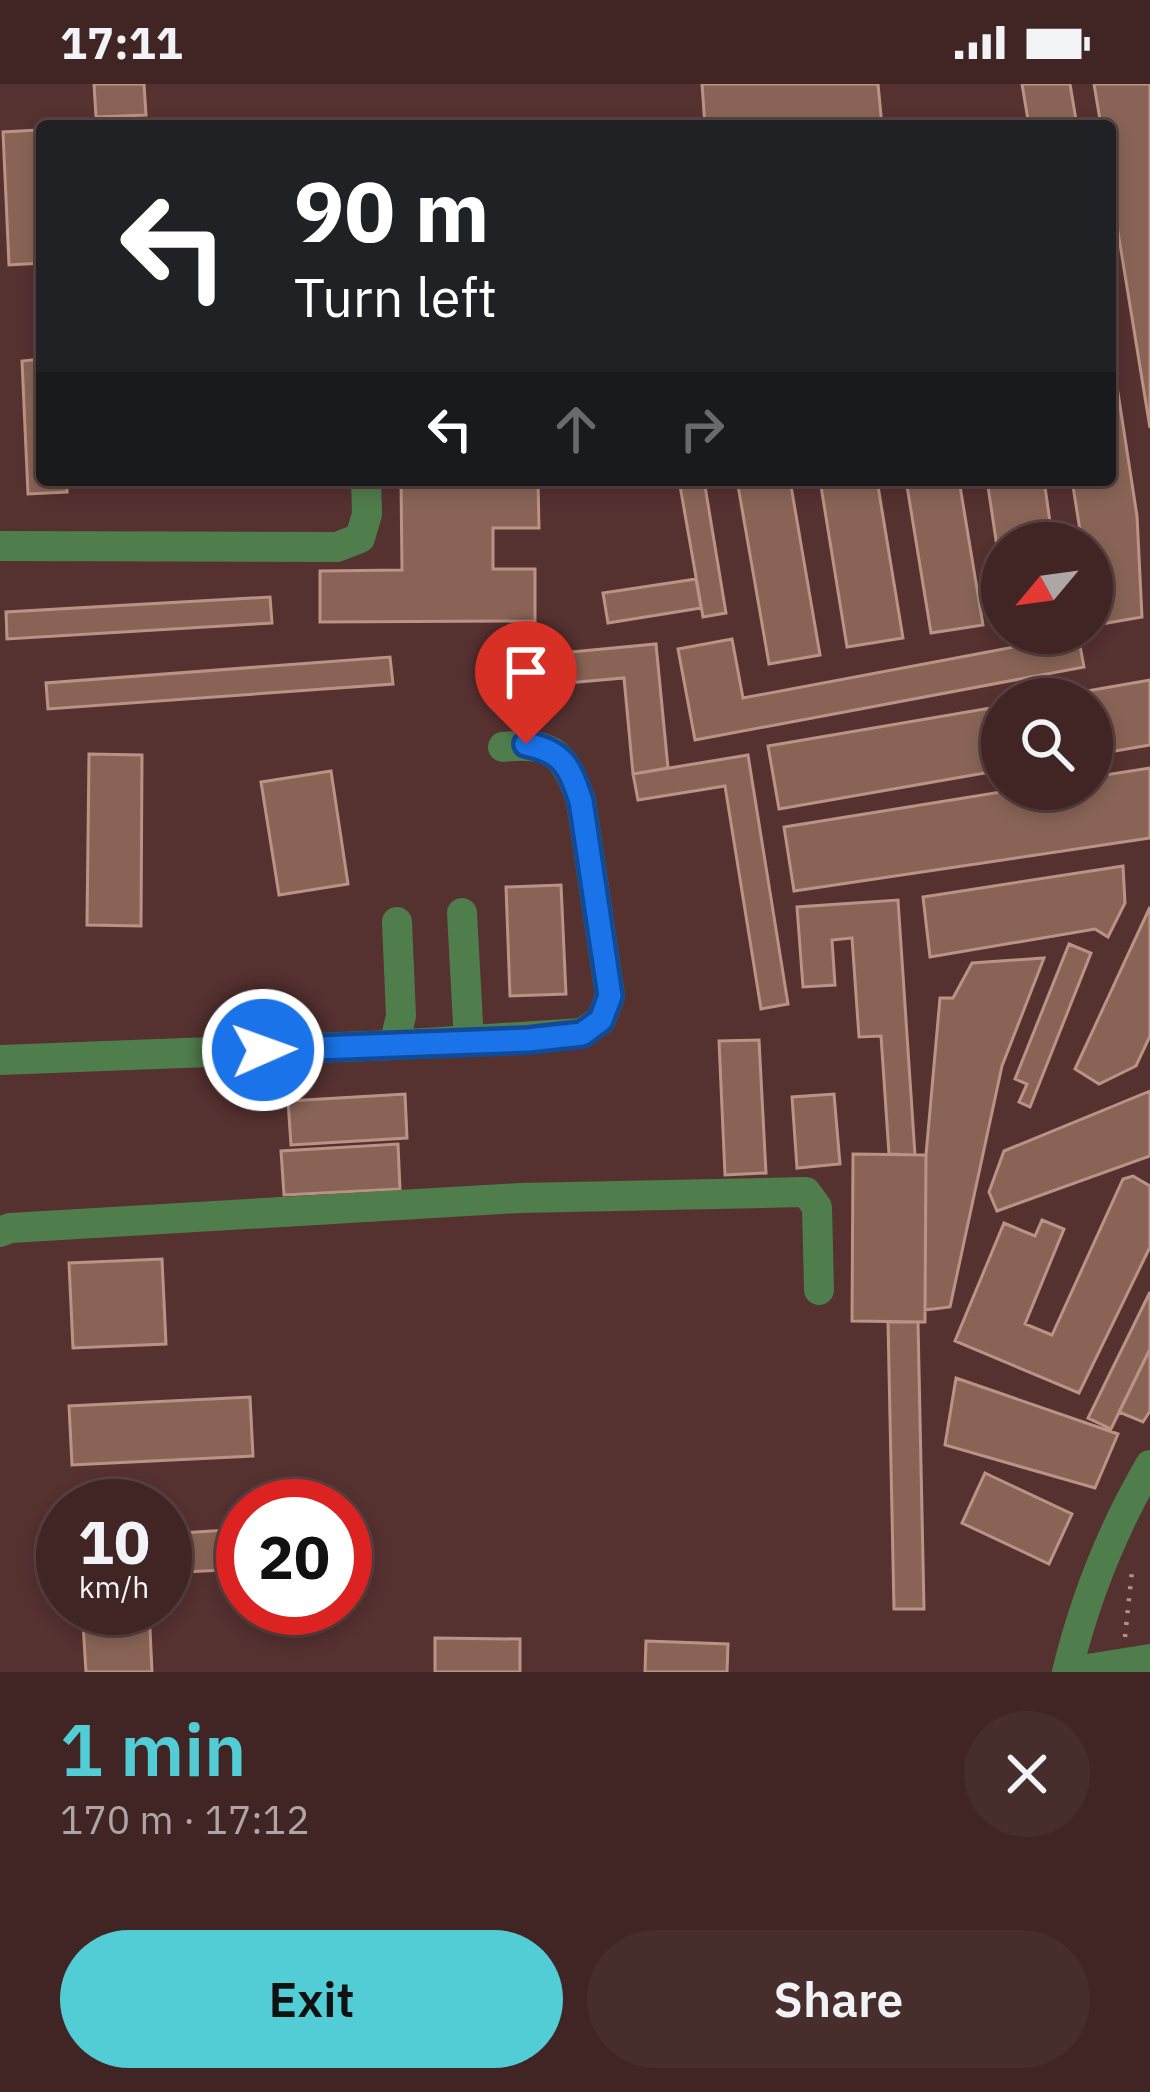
<!DOCTYPE html>
<html lang="en">
<head>
<meta charset="utf-8">
<style>
  :root { --surface:#402524; --page:#472d2c; --text:#f1f3f6; --muted:#aea5a6; --line:#594241; --accent:#52ccd5 }
  body { margin:0; font-family:"IBM Plex Sans",sans-serif; background:var(--page); color:var(--text); height:100vh; display:flex; flex-direction:column; font-size:45px; white-space:nowrap }
  * { box-sizing:border-box; margin:0 }
  p { font-size:39px; color:var(--muted) }
  .icon { flex:none; width:66px; height:66px; fill:none; stroke:currentColor; stroke-width:2; stroke-linecap:round; stroke-linejoin:round }
  .map { position:relative; height:1588px; overflow:hidden }
  .panel { display:flex; flex-direction:column; background:var(--surface); flex:1 }
  .panel>* { flex:none }
  .hud { position:absolute; left:36px; top:36px; width:1080px; height:366px; border-radius:12px; box-shadow:0 6px 18px #0003,0 0 0 3px var(--line); background:#202124; color:#fff; overflow:hidden }
  .needle { width:78px; rotate:241deg }
  .buttons { position:absolute; left:981px; top:438px; display:grid; gap:24px }
  .buttons a { display:grid; place-items:center; width:132px; height:132px; border-radius:50%; background:var(--surface); box-shadow:0 6px 18px #0003,0 0 0 3px var(--line); font-size:60px }
  .speed { position:absolute; left:36px; top:1395px; display:flex; gap:24px; font-size:60px; font-weight:700; text-align:center }
  .speed>* { display:grid; place-content:center; width:156px; height:156px; border-radius:50%; background:var(--surface); box-shadow:0 6px 18px #0003,0 0 0 3px var(--line); line-height:1 }
  .speed small { font-size:30px; font-weight:400 }
  .speed .limit { border:18px solid #d22; background:#fff; color:#111 }
  .pin { position:absolute; display:grid; place-items:center; width:102px; height:102px; color:#fff; margin:-123px -51px; border-radius:50% 50% 50% 0; rotate:-45deg; box-shadow:0 0 12px #0007 }
  .pin .icon { rotate:45deg }
  .me { position:absolute; width:132px; margin:-66px; rotate:88deg; stroke-linejoin:round; filter:drop-shadow(0 0 9px #0008) }
  .turn { display:flex; align-items:center; gap:42px; height:252px; padding:0 60px; font-size:54px }
  .turn .icon { width:156px; height:156px; stroke-width:2.5 }
  .turn b { display:block; font-size:84px; line-height:102px }
  .lanes { display:flex; align-items:center; height:114px; padding:0 60px; background:#0003; justify-content:center; gap:60px; direction:ltr }
  .lanes .off { opacity:.35 }
  .round { display:grid; place-items:center; flex:none; width:126px; height:126px; border-radius:63px; background:var(--page) }
  .headline { display:flex; align-items:center; justify-content:space-between; height:204px; padding:0 60px }
  h1 { font-size:72px; font-weight:600; line-height:90px; color:var(--accent) }
  .cta { display:flex; gap:24px; margin-top:auto; padding:24px 60px }
  .cta a { flex:1; height:138px; border-radius:72px; background:var(--accent); color:#111; font-size:48px; font-weight:600; line-height:138px; text-align:center }
  .cta a+a { background:var(--page); color:var(--text) }
  .status { display:flex; justify-content:space-between; align-items:center; height:84px; padding:0 60px; background:var(--surface); direction:ltr }
  .status svg { height:33px; fill:currentColor }
  .map>svg:first-child { display:block }
  .building { fill:#896456; stroke:#bb9384; stroke-width:3 }
  .lines { fill:none; stroke-linecap:round; stroke-linejoin:round }
  .path { stroke:#ac9392; stroke-width:4.5; stroke-dasharray:3 9; stroke-linecap:butt }
  .minor { stroke:#507d4c; stroke-width:30 }
  .route-casing { stroke:#114b97; stroke-width:30 }
  .route { stroke:#1a73e8; stroke-width:21 }
</style>
</head>
<body>
<div class="status"><b>17:11</b><svg viewBox="0 0 49 12"><path d="M0 12V9h3v3zM5 12V6h3v6zM10 12V3h3v9zM15 12V0h3v12zM26 1h20v11H26zM47 4h2v5h-2z"/></svg></div>
<div class="map">
<svg width="1150" height="1588" viewBox="0 0 1150 1588">
  <rect width="100%" height="100%" fill="#553130"/>
  <path class="building" d="M 94,0 L 144,0 L 146,31 L 96,33 Z
    M 702,0 L 878,0 L 882,42 L 705,42 Z
    M 1022,0 L 1070,0 L 1077,42 L 1029,42 Z
    M 1094,0 L 1150,0 L 1150,344 L 1110,99 L 1110,42 L 1101,42 Z
    M 37,46 L 42,179 L 9,181 L 3,48 Z
    M 1110,257 L 1137,432 L 1142,533 L 1096,541 L 1092,459 L 1082,459 L 1072,396 L 1110,396 Z
    M 42,275 L 42,396 L 67,396 L 67,408 L 28,410 L 22,277 Z
    M 401,396 L 538,396 L 539,444 L 493,444 L 493,485 L 535,485 L 535,537 L 320,538 L 320,487 L 402,486 Z
    M 679,396 L 704,396 L 726,529 L 703,533 Z
    M 737,396 L 790,396 L 820,571 L 769,580 Z
    M 820,396 L 877,396 L 903,554 L 847,563 Z
    M 906,396 L 959,396 L 983,541 L 931,549 Z
    M 987,396 L 1044,396 L 1053,459 L 1002,459 L 1002,496 Z
    M 696,495 L 701,524 L 608,539 L 603,509 Z
    M 270,513 L 272,539 L 7,555 L 6,528 Z
    M 1078,551 L 1084,583 L 695,656 L 678,565 L 732,555 L 743,614 Z
    M 656,560 L 668,684 L 633,690 L 624,594 L 500,605 L 497,575 Z
    M 390,573 L 393,600 L 48,625 L 46,599 Z
    M 1150,596 L 1150,661 L 1092,671 L 1092,615 L 1041,615 Z
    M 1002,622 L 1002,686 L 779,725 L 768,662 Z
    M 89,670 L 142,671 L 141,842 L 87,841 Z
    M 748,671 L 788,920 L 761,925 L 725,702 L 638,716 L 633,690 Z
    M 1150,684 L 1150,754 L 794,807 L 784,743 L 1020,705 L 1092,705 L 1092,693 Z
    M 331,687 L 348,800 L 279,811 L 261,698 Z
    M 1123,782 L 1125,819 L 1108,853 L 1095,845 L 930,873 L 923,813 Z
    M 561,801 L 566,910 L 510,912 L 506,803 Z
    M 898,816 L 915,1071 L 889,1070 L 881,952 L 859,953 L 852,854 L 832,856 L 835,901 L 803,903 L 797,823 Z
    M 1150,823 L 1150,952 L 1136,982 L 1099,1000 L 1075,985 Z
    M 1069,860 L 1091,869 L 1030,1023 L 1019,1018 L 1027,1000 L 1015,995 Z
    M 1044,874 L 1002,982 L 950,1223 L 925,1226 L 926,1071 L 940,914 L 953,914 L 972,879 Z
    M 759,956 L 766,1089 L 725,1091 L 719,957 Z
    M 1150,1007 L 1150,1072 L 997,1127 L 989,1108 L 1004,1067 Z
    M 405,1010 L 407,1054 L 291,1061 L 288,1017 Z
    M 834,1010 L 840,1080 L 797,1084 L 792,1013 Z
    M 398,1060 L 400,1105 L 284,1111 L 281,1067 Z
    M 853,1070 L 926,1071 L 925,1238 L 852,1237 Z
    M 1133,1092 L 1150,1102 L 1150,1163 L 1079,1309 L 955,1257 L 1004,1139 L 1035,1152 L 1042,1136 L 1064,1145 L 1025,1240 L 1052,1251 L 1123,1095 Z
    M 162,1175 L 166,1260 L 73,1264 L 69,1179 Z
    M 1150,1208 L 1150,1265 L 1111,1345 L 1088,1334 Z
    M 888,1238 L 918,1238 L 924,1525 L 894,1525 Z
    M 1150,1265 L 1150,1327 L 1143,1338 L 1119,1328 Z
    M 956,1294 L 1118,1350 L 1095,1404 L 945,1361 Z
    M 250,1313 L 253,1372 L 72,1381 L 69,1322 Z
    M 985,1389 L 1072,1430 L 1049,1480 L 962,1439 Z
    M 243,1445 L 243,1485 L 165,1489 L 165,1450 Z
    M 82,1524 L 149,1524 L 152,1588 L 86,1588 Z
    M 435,1554 L 520,1555 L 520,1588 L 435,1588 Z
    M 646,1557 L 728,1560 L 727,1588 L 645,1588 Z"/>
  <g class="lines">
    <path class="path" d="M 1125,1553 L 1132,1487"/>
    <path class="minor" d="M 0,462 L 337,463 L 360,454 L 367,430 L 366,396
      M 462,829 L 469,958
      M 394,961 L 582,949 L 601,936 L 610,912 L 581,717 C 565,671 554,657 503,663
      M 0,976 L 394,961 L 401,932 L 397,838
      M 0,1148 L 10,1144 L 520,1114 L 806,1108 L 817,1123 L 819,1206
      M 1067,1588 C 1085,1514 1111,1448 1150,1381
      M 1069,1588 L 1150,1575"/>
  </g>
  <g class="lines">
    <g class="route-casing">
      <path id="route" d="M 263,966 L 528,956 L 582,950 L 601,936 L 610,912 L 581,717 C 569,682 564,668 526,660"/>
    </g>
    <use href="#route" class="route"/>
  </g>
</svg>
<div class="buttons">
<a><svg class="needle" viewBox="-14 -14 28 28"><path d="M0-13l5 13h-10z" fill="#e53935"/><path d="M0 13l5-13h-10z" fill="#aea5a6"/></svg></a>
<a><svg class="icon" aria-label="search" viewBox="0 0 24 24"><circle cx="10" cy="10" r="6"/><path d="M15 15l6 6"/></svg></a>
</div>
<div class="speed"><div>10<small>km/h</small></div><div class="limit">20</div></div>
<div class="pin" style="left:526px;top:660px;background:#d93025"><svg class="icon" aria-label="arrive" viewBox="0 0 24 24"><path d="M6 21V4h12l-3 4 3 4H6"/></svg></div>
<svg class="me" style="left:263px;top:966px" viewBox="-20 -20 40 40"><circle r="17" fill="#1a73e8" stroke="#fff" stroke-width="3"/><path d="M0-11L8 9 0 5-8 9z" fill="#fff"/></svg>
<div class="hud">
<div class="turn"><svg class="icon" aria-label="left" viewBox="0 0 24 24"><path d="M17 20v-9H6M10 6l-5 5 5 5"/></svg><div><b>90 m</b>Turn left</div></div>
<div class="lanes"><svg class="icon" aria-label="left" viewBox="0 0 24 24"><path d="M17 20v-9H6M10 6l-5 5 5 5"/></svg><svg class="icon off" aria-label="ahead" viewBox="0 0 24 24"><path d="M12 20V5M6 11l6-6 6 6"/></svg><svg class="icon off" aria-label="right" viewBox="0 0 24 24"><path d="M7 20v-9h11M14 6l5 5-5 5"/></svg></div>
</div>
</div>
<section class="panel">
<div class="headline"><div><h1>1 min</h1><p>170 m · 17:12</p></div><a class="round"><svg class="icon" aria-label="close" viewBox="0 0 24 24"><path d="M6 6l12 12M18 6L6 18"/></svg></a></div>
<div class="cta"><a>Exit</a><a>Share</a></div>
</section>
</body>
</html>
